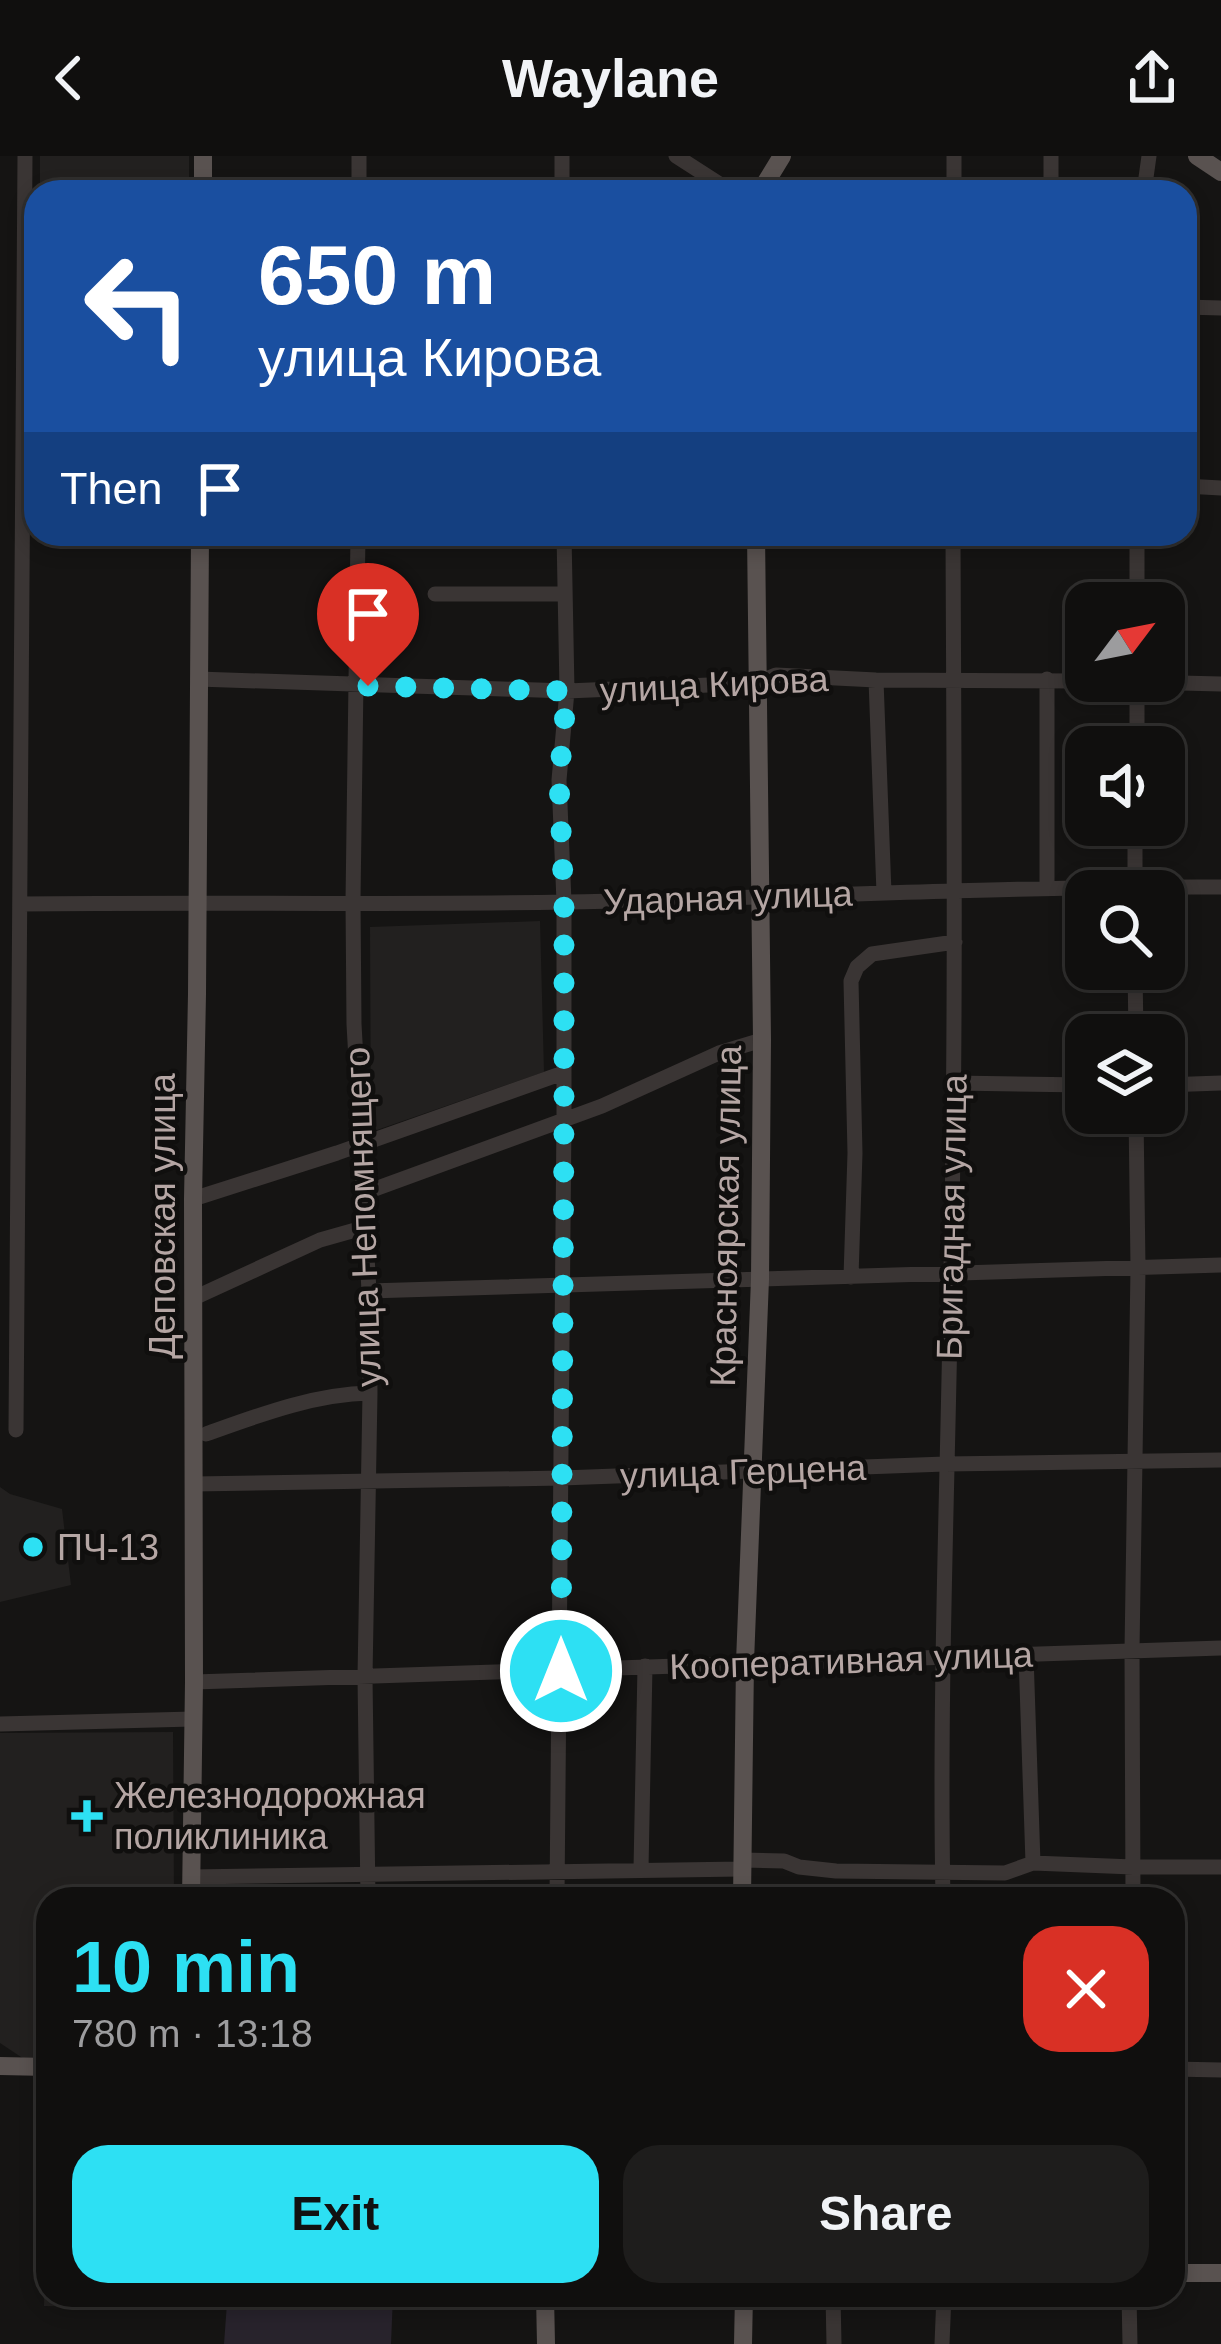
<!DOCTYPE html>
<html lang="en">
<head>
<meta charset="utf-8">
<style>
  :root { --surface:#100f0e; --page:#1e1d1c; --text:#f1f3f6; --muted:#9c9c9e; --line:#302f2e; --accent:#2de0f3 }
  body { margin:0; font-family:Helvetica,sans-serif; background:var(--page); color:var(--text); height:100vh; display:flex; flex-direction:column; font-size:45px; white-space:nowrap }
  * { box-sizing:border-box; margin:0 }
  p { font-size:39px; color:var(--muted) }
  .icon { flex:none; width:66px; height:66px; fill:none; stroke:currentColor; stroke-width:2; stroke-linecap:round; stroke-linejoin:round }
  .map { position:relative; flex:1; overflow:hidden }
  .details { position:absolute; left:36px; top:1731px; width:1149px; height:420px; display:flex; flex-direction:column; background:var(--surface); border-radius:36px; box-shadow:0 6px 18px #0003,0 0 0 3px var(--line) }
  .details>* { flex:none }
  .banner { position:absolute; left:24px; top:24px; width:1173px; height:366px; border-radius:36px; box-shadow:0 6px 18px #0003,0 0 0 3px var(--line); background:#1a4fa0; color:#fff; overflow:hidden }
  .needle { width:78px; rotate:58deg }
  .controls { position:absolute; left:1065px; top:426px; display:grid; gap:24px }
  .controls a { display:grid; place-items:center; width:120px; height:120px; border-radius:24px; background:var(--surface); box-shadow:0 6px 18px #0003,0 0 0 3px var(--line); font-size:60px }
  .pin { position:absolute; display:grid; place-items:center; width:102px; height:102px; color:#fff; margin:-123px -51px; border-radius:50% 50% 50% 0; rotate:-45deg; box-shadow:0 0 12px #0007 }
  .pin .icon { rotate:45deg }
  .me { position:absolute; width:132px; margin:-66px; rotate:0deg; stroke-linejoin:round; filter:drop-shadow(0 0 9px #0008) }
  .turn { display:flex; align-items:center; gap:42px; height:252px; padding:0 36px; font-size:54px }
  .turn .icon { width:156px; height:156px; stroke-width:2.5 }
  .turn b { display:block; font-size:84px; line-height:102px }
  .then { display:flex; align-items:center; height:114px; padding:0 36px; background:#0003; gap:24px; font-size:45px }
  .round { display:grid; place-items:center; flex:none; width:126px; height:126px; border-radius:36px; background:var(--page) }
  .head { display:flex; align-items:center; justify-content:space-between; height:204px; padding:0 36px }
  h1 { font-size:72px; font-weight:700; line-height:90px; color:var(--accent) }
  .button { display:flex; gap:24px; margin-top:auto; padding:24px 36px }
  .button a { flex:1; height:138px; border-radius:36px; background:var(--accent); color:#111; font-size:48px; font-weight:700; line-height:138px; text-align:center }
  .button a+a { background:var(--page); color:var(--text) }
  header { display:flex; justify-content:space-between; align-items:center; height:156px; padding:0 36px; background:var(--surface); font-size:54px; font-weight:700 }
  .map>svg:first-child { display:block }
  .built { fill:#22201f }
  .green { fill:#28232c }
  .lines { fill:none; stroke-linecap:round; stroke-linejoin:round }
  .minor { stroke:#3a3534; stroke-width:15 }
  .major { stroke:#595250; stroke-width:18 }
  .route { stroke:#2de0f3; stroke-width:21; stroke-dasharray:0 37.8 }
  .poi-dot { fill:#2de0f3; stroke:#100f0e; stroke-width:4.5 }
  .labels { text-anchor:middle; stroke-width:9; stroke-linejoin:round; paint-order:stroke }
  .street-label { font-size:36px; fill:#b5a6a4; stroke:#100f0e }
  .poi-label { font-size:36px; fill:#b5a6a4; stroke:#100f0e; text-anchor:start }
</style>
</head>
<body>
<header><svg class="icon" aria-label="back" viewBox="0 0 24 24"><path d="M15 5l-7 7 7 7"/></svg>Waylane<svg class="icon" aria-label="share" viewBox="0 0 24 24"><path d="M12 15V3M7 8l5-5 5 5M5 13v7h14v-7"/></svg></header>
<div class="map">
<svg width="1221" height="2188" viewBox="0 0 1221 2188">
  <rect width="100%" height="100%" fill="#151413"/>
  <path class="built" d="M 40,0 L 189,0 L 189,36 L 40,36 Z
    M 540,765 L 544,916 L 371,976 L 370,771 Z
    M 0,1331 L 10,1338 L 62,1353 L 71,1429 L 0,1446 Z
    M 173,1576 L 174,1743 L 48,1743 L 48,1903 L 24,1903 L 0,1887 L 0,1577 Z
    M 48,1971 L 48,2139 L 187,2139 L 186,2153 L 44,2150 Z"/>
  <path class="green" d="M 209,2139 L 393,2139 L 391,2188 L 224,2188 L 227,2147 L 206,2142 Z"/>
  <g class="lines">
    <path class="minor" d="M 359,0 L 359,36
      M 562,0 L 562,36
      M 676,0 L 732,36
      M 954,36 L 954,0
      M 1051,36 L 1051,0
      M 1144,36 L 1149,0
      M 1185,151 L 1221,152
      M 1185,330 L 1221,332
      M 358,378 L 353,745 L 354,868 L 369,1135 L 370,1237 L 365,1521 L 368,1743
      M 1137,378 L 1137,447
      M 435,438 L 564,438
      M 198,523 L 567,535 L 756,527 L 776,519 L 876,524 L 1086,525
      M 876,524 L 884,737
      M 1100,525 L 1221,528
      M 1137,591 L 1137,525
      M 1047,731 L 1047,523
      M 1135,735 L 1135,669
      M 20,748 C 202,746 384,749 566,746 C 784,742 1002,730 1221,731
      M 1135,813 L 1136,879
      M 954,927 L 1086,929
      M 1164,929 L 1221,927
      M 364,1037 L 602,950 L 719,897 L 762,884
      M 193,1043 L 337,997 L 563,917
      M 851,1121 L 855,997 L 851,825 L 857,811 L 872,798 L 955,786
      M 369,1135 L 1221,1109
      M 194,1142 L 320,1084 L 366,1071
      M 16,1274 L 25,0
      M 206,1278 C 259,1259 314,1238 370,1237
      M 194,1328 L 562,1322 L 945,1308 L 1221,1304
      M 1026,1499 L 1033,1707
      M 194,1526 L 1221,1492
      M 0,1568 L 193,1563
      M 743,1704 L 784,1705 L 799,1711 L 836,1715 L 1005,1717 L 1033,1707 L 1133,1711 L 1221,1711
      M 641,1713 L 645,1510
      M 191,1721 L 742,1713
      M 557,1743 L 564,961 L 564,746 L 559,624 L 567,535 L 564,378
      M 943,1743 C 939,1534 948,1324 951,1115 C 956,869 954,624 953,378
      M 1133,1743 L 1132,1494 L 1138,1112 L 1136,957
      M 1173,1913 L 1221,1914
      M 833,2139 L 834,2188
      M 1129,2139 L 1130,2188
      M 942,2188 L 944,2139"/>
    <path class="major" d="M 203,0 L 203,36
      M 1197,0 L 1221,16
      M 760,36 L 782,0
      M 191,1743 L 194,1526 L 193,1043 L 197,838 L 200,378
      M 742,1743 L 745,1506 L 760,1123 L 762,884 L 756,378
      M 0,1910 L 48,1911
      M 1173,2117 L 1221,2117
      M 545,2139 L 546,2188
      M 743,2188 L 744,2139"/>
  </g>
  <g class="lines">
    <path class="route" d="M 368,530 L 567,535 L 559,624 L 564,746 L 564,961 L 561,1515"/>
  </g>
  <g class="poi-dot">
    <circle cx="33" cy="1391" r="12"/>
    <path d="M81 1642h12v12h12v12h-12v12h-12v-12h-12v-12h12z"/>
  </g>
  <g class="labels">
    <g class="street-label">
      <text transform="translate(714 528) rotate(-3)" y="13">улица Кирова</text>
      <text transform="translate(728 741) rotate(-2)" y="13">Ударная улица</text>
      <text transform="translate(162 1060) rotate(-90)" y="13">Деповская улица</text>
      <text transform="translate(725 1060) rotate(-89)" y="13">Красноярская улица</text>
      <text transform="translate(362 1061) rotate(-92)" y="13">улица Непомнящего</text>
      <text transform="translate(951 1061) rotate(-89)" y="13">Бригадная улица</text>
      <text transform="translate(743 1315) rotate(-2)" y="13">улица Герцена</text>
      <text transform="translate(851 1504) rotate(-2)" y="13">Кооперативная улица</text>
    </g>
    <g class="poi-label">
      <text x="57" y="1404">ПЧ-13</text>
      <text x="114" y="1652">Железнодорожная<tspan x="114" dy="41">поликлиника</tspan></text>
    </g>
  </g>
</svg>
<div class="controls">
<a><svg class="needle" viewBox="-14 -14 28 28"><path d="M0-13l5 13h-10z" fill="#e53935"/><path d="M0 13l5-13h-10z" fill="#9c9c9e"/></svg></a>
<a><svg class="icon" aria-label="sound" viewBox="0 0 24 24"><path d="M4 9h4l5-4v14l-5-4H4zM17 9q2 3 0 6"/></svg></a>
<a><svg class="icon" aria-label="search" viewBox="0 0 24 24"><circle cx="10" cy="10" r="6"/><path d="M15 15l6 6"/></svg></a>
<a><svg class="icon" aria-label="layers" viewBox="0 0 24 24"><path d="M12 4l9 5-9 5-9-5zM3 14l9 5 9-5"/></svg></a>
</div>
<div class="pin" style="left:368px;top:530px;background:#d93025"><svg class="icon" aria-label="arrive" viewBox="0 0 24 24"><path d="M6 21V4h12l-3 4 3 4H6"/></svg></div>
<svg class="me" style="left:561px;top:1515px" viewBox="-20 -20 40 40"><circle r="17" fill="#2de0f3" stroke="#fff" stroke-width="3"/><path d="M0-11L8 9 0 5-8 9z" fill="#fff"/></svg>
<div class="banner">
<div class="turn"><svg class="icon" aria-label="left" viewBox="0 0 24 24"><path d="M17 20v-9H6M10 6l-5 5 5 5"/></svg><div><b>650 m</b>улица Кирова</div></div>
<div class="then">Then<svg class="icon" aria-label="arrive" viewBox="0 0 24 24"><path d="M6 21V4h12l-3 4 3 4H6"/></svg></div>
</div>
<section class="details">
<div class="head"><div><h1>10 min</h1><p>780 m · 13:18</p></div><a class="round" style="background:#d93025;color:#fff"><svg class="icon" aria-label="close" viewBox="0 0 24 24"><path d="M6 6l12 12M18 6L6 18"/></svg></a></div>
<div class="button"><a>Exit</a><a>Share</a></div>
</section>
</div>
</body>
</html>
